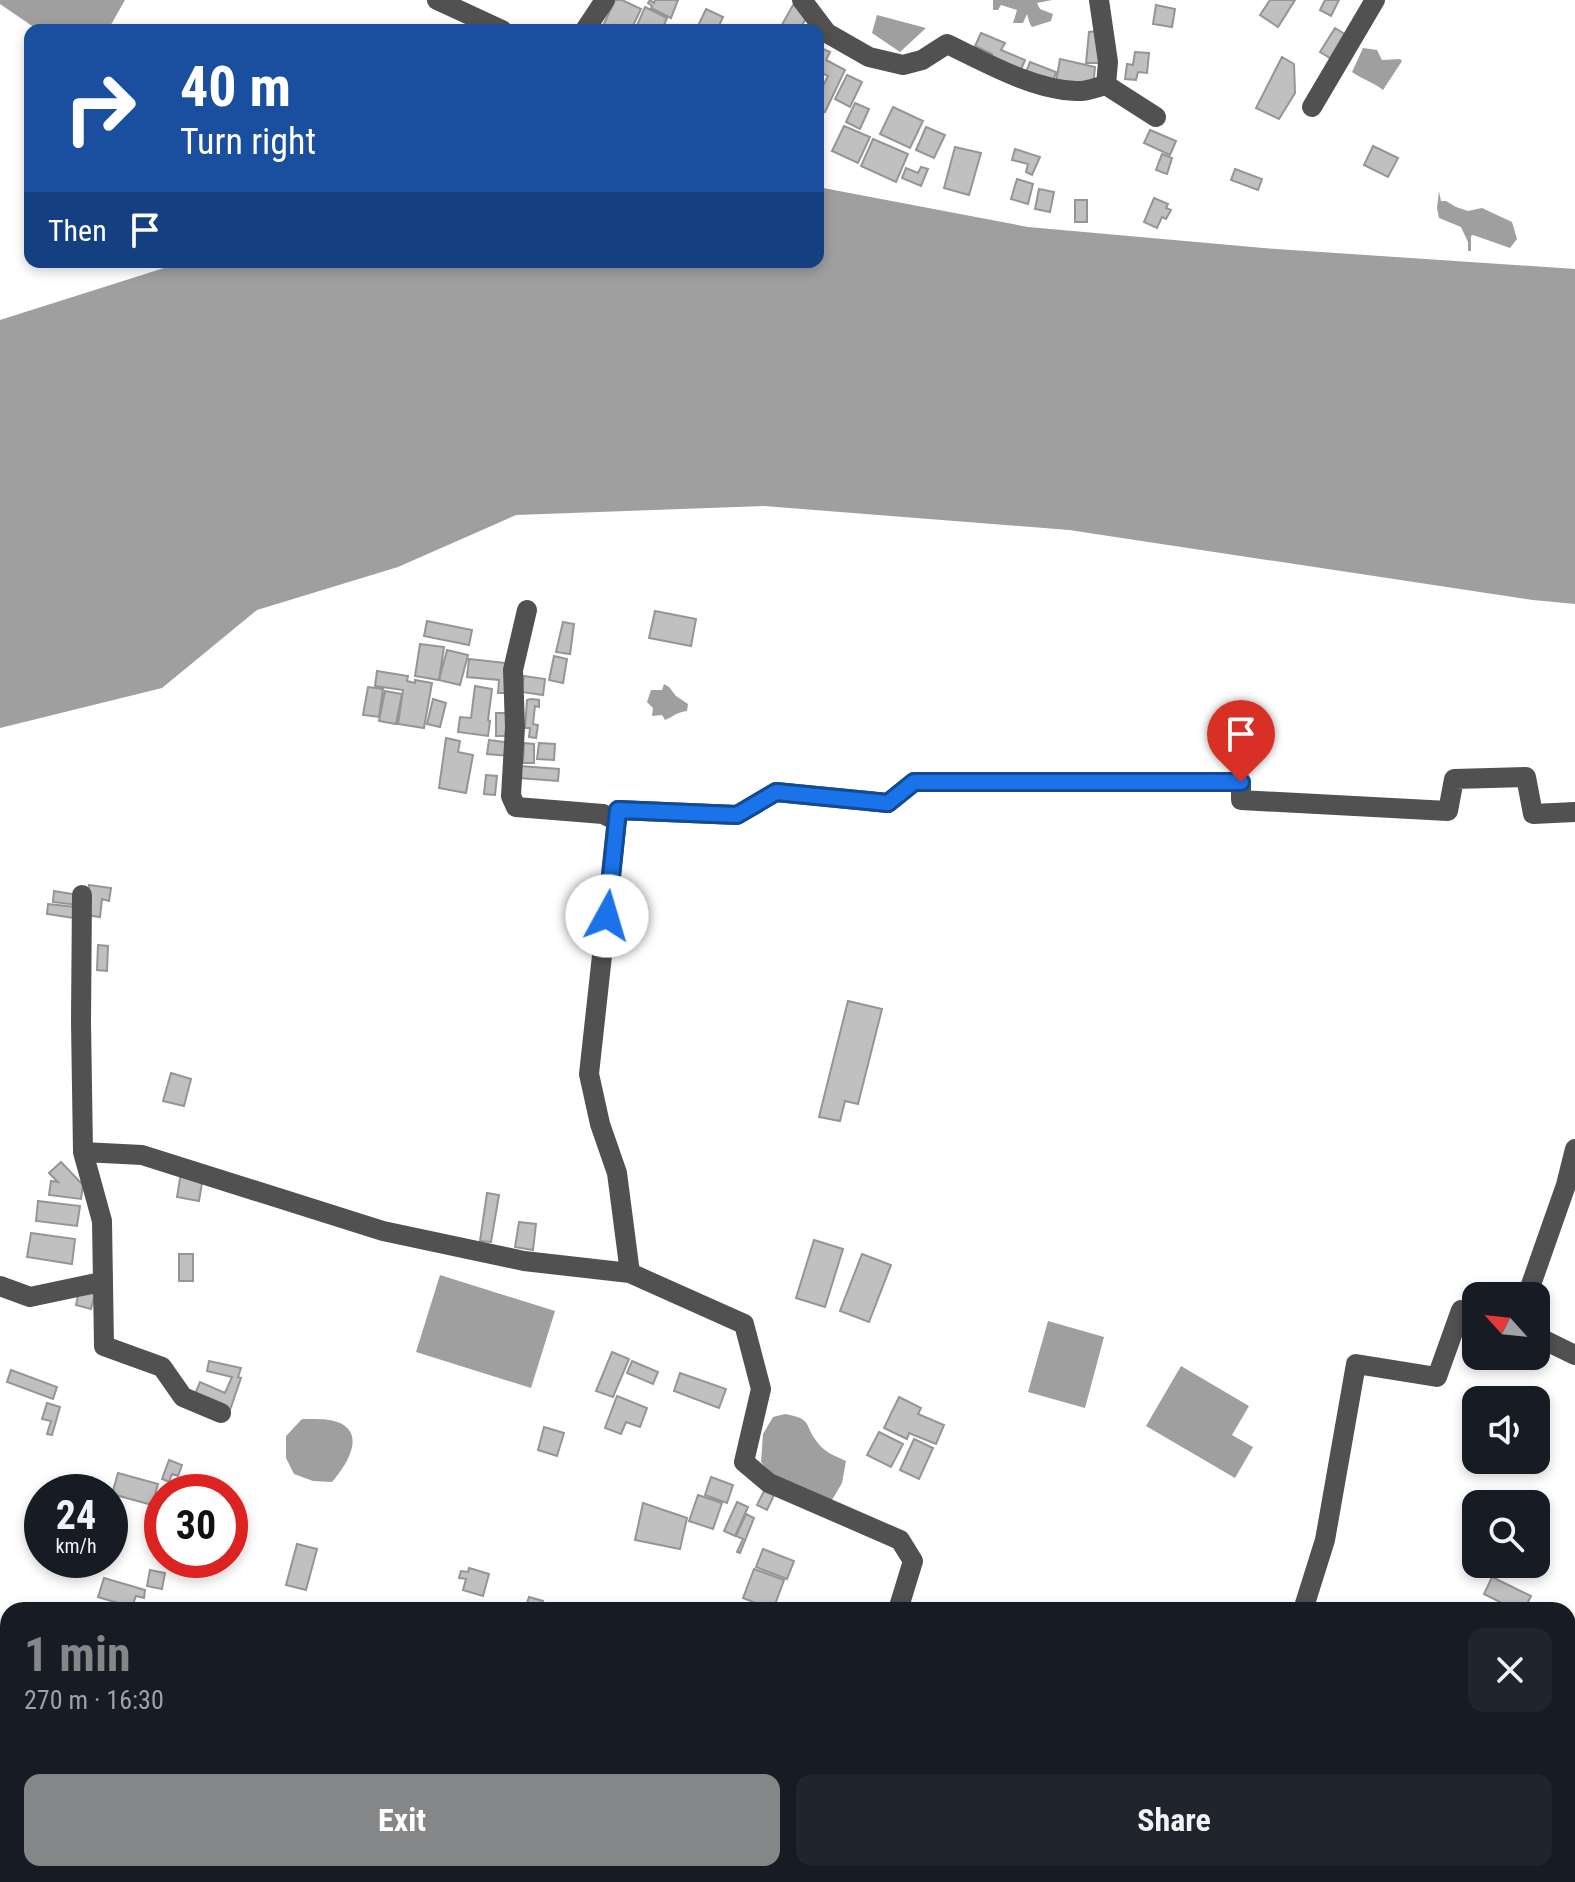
<!DOCTYPE html>
<html lang="en">
<head>
<meta charset="utf-8">
<style>
  :root { --surface:#171b24; --page:#20242c; --text:#f1f3f6; --muted:#9ea1a6; --accent:#858687 }
  body { margin:0; font-family:"Roboto Condensed",sans-serif; background:var(--page); color:var(--text); height:100vh; display:flex; flex-direction:column; font-size:30px; white-space:nowrap }
  * { box-sizing:border-box; margin:0 }
  p { font-size:26px; color:var(--muted) }
  .icon { flex:none; width:44px; height:44px; fill:none; stroke:currentColor; stroke-width:2; stroke-linecap:round; stroke-linejoin:round }
  .map { position:relative; flex:1; overflow:hidden }
  .sheet { position:absolute; left:0px; top:1602px; width:1576px; height:280px; display:flex; flex-direction:column; background:var(--surface); border-radius:24px 24px 0 0; box-shadow:0 4px 12px #0003 }
  .sheet>* { flex:none }
  .banner { position:absolute; left:24px; top:24px; width:800px; height:244px; border-radius:16px; box-shadow:0 4px 12px #0003; background:#1a4fa0; color:#fff; overflow:hidden }
  .needle { width:52px; rotate:297deg }
  .fabs { position:absolute; left:1462px; top:1282px; display:grid; gap:16px }
  .fabs a { display:grid; place-items:center; width:88px; height:88px; border-radius:16px; background:var(--surface); box-shadow:0 4px 12px #0003; font-size:40px }
  .speed { position:absolute; left:24px; top:1474px; display:flex; gap:16px; font-size:40px; font-weight:700; text-align:center }
  .speed>* { display:grid; place-content:center; width:104px; height:104px; border-radius:50%; background:var(--surface); box-shadow:0 4px 12px #0003; line-height:1 }
  .speed small { font-size:20px; font-weight:400 }
  .speed .limit { border:12px solid #d22; background:#fff; color:#111 }
  .pin { position:absolute; display:grid; place-items:center; width:68px; height:68px; color:#fff; margin:-82px -34px; border-radius:50% 50% 50% 0; rotate:-45deg; box-shadow:0 0 8px #0007 }
  .pin .icon { rotate:45deg }
  .me { position:absolute; width:88px; margin:-44px; rotate:6deg; stroke-linejoin:round; filter:drop-shadow(0 0 6px #0008) }
  .turn { display:flex; align-items:center; gap:28px; height:168px; padding:0 24px; font-size:36px }
  .turn .icon { width:104px; height:104px; stroke-width:2.5 }
  .turn b { display:block; font-size:56px; line-height:68px }
  .then { display:flex; align-items:center; height:76px; padding:0 24px; background:#0003; gap:16px; font-size:30px }
  .round { display:grid; place-items:center; flex:none; width:84px; height:84px; border-radius:16px; background:var(--page) }
  .summary { display:flex; align-items:center; justify-content:space-between; height:136px; padding:0 24px }
  h1 { font-size:48px; font-weight:700; line-height:60px; color:var(--accent) }
  .primary-button { display:flex; gap:16px; margin-top:auto; padding:16px 24px }
  .primary-button a { flex:1; height:92px; border-radius:16px; background:var(--accent); color:#fff; font-size:32px; font-weight:700; line-height:92px; text-align:center }
  .primary-button a+a { background:var(--page); color:var(--text) }
  .map>svg:first-child { display:block }
  .water { fill:#9f9f9f }
  .building { fill:#c0c0c0; stroke:#959595; stroke-width:2 }
  .lines { fill:none; stroke-linecap:round; stroke-linejoin:round }
  .minor { stroke:#515151; stroke-width:20 }
  .route-casing { stroke:#114b97; stroke-width:20 }
  .route { stroke:#1a73e8; stroke-width:14 }
</style>
</head>
<body>
<div class="map">
<svg width="1575" height="1882" viewBox="0 0 1575 1882">
  <rect width="100%" height="100%" fill="#fff"/>
  <path class="water" d="M 0,0 L 125,0 L 108,30 L 38,30 L 0,4 Z
    M 993,0 L 1052,0 L 1037,3 L 1040,9 L 1053,14 L 1051,21 L 1032,27 L 1030,24 L 1027,14 L 1023,23 L 1013,23 L 1017,10 L 1001,5 L 998,10 L 993,10 Z
    M 877,15 L 926,28 L 900,52 L 872,33 Z
    M 1363,48 L 1377,50 L 1382,60 L 1400,59 L 1402,61 L 1383,90 C 1373,82 1362,79 1352,72 Z
    M 818,187 L 1028,227 L 1276,249 L 1575,269 L 1575,604 L 1533,600 L 1069,530 L 764,506 L 516,515 L 398,567 L 257,610 L 162,688 L 0,728 L 0,320 L 183,262 L 818,262 Z
    M 1439,191 L 1441,201 L 1446,201 L 1456,207 L 1468,211 L 1482,208 L 1512,222 L 1517,239 L 1510,248 L 1473,235 L 1471,236 L 1471,251 L 1468,251 L 1468,242 L 1461,227 L 1439,218 L 1437,208 Z
    M 664,684 L 669,687 L 676,696 L 688,704 L 687,711 C 674,713 675,716 665,720 L 662,715 L 652,716 L 653,708 L 647,702 L 651,690 L 662,690 Z
    M 440,1275 L 555,1311 L 531,1388 L 416,1352 Z
    M 1048,1321 L 1104,1337 L 1085,1408 L 1028,1392 Z
    M 1181,1366 L 1249,1406 L 1232,1435 L 1253,1447 L 1235,1478 L 1146,1426 Z
    M 785,1414 C 814,1419 803,1425 818,1443 C 825,1453 836,1456 846,1461 L 842,1483 L 832,1500 C 806,1490 780,1484 761,1462 L 763,1434 L 773,1417 Z
    M 302,1419 C 314,1419 330,1418 340,1423 C 367,1436 344,1468 332,1482 L 313,1481 L 294,1474 L 286,1458 L 286,1436 Z
    M 180,1874 L 315,1874 L 311,1882 L 178,1882 Z"/>
  <path class="building" d="M 615,0 L 622,0 L 641,9 L 631,30 L 601,30 Z
    M 650,0 L 654,3 L 655,0 L 678,0 L 671,18 L 651,8 L 652,6 L 648,3 Z
    M 1270,0 L 1295,0 L 1278,27 L 1260,15 Z
    M 1325,0 L 1339,0 L 1331,16 L 1320,10 Z
    M 793,5 L 809,14 L 799,30 L 779,30 Z
    M 1156,5 L 1175,9 L 1172,27 L 1153,24 Z
    M 645,7 L 667,18 L 662,30 L 635,30 Z
    M 706,9 L 723,17 L 717,30 L 696,30 Z
    M 1335,28 L 1348,36 L 1333,60 L 1320,52 Z
    M 1098,31 L 1103,63 L 1086,63 L 1089,32 Z
    M 981,33 L 1005,43 L 1001,50 L 1025,60 L 1020,72 L 990,59 L 992,54 L 975,46 Z
    M 821,48 L 830,52 L 826,60 L 845,70 L 825,112 L 818,108 L 818,96 L 828,76 L 818,71 L 818,54 Z
    M 1135,52 L 1149,53 L 1147,73 L 1138,72 L 1136,80 L 1125,79 L 1127,64 L 1133,65 Z
    M 1282,57 L 1294,64 L 1295,93 L 1279,119 L 1256,108 Z
    M 1060,59 L 1095,67 L 1093,87 L 1056,82 Z
    M 1030,62 L 1056,72 L 1052,85 L 1025,75 Z
    M 847,75 L 862,82 L 850,107 L 835,99 Z
    M 855,103 L 869,109 L 860,129 L 846,122 Z
    M 893,107 L 923,121 L 910,148 L 880,134 Z
    M 844,126 L 870,137 L 858,163 L 832,151 Z
    M 926,127 L 945,135 L 934,158 L 916,150 Z
    M 1150,130 L 1176,141 L 1170,155 L 1144,143 Z
    M 873,139 L 908,154 L 896,182 L 861,166 Z
    M 1373,146 L 1398,158 L 1388,177 L 1364,165 Z
    M 955,147 L 981,153 L 969,195 L 944,188 Z
    M 1015,149 L 1040,157 L 1032,175 L 1026,172 L 1028,164 L 1012,160 Z
    M 1162,154 L 1172,158 L 1167,174 L 1156,170 Z
    M 921,167 L 928,169 L 921,186 L 902,178 L 906,168 L 918,173 Z
    M 1235,169 L 1262,179 L 1258,190 L 1231,180 Z
    M 1017,179 L 1033,184 L 1028,204 L 1011,199 Z
    M 1039,189 L 1054,192 L 1050,212 L 1035,209 Z
    M 1154,198 L 1168,204 L 1166,208 L 1171,210 L 1166,219 L 1162,217 L 1157,228 L 1144,222 Z
    M 1075,200 L 1087,200 L 1087,222 L 1075,222 Z
    M 655,611 L 696,619 L 691,646 L 649,638 Z
    M 427,621 L 472,630 L 469,645 L 424,636 Z
    M 563,622 L 574,624 L 570,654 L 556,652 Z
    M 420,644 L 444,647 L 439,680 L 415,676 Z
    M 447,650 L 468,655 L 460,685 L 439,680 Z
    M 554,656 L 567,659 L 563,683 L 549,680 Z
    M 469,659 L 514,664 L 511,693 L 498,693 L 499,680 L 467,677 Z
    M 377,671 L 408,676 L 407,681 L 415,683 L 415,680 L 432,683 L 424,728 L 398,724 L 403,690 L 375,686 Z
    M 524,676 L 545,679 L 543,695 L 522,692 Z
    M 475,686 L 492,689 L 488,720 L 490,721 L 488,736 L 458,732 L 460,717 L 471,718 Z
    M 368,687 L 383,689 L 379,717 L 363,715 Z
    M 385,691 L 402,694 L 396,724 L 379,721 Z
    M 433,699 L 446,703 L 440,727 L 427,724 Z
    M 531,699 L 539,700 L 539,707 L 535,706 L 533,724 L 538,725 L 536,738 L 529,737 L 530,728 L 525,728 L 527,700 Z
    M 496,713 L 509,713 L 509,736 L 496,736 Z
    M 446,738 L 460,741 L 458,752 L 473,755 L 466,793 L 439,788 Z
    M 489,740 L 512,743 L 511,756 L 487,754 Z
    M 524,743 L 534,744 L 534,763 L 523,763 Z
    M 539,743 L 555,744 L 554,760 L 537,759 Z
    M 520,766 L 559,769 L 558,781 L 519,778 Z
    M 486,775 L 497,776 L 495,795 L 484,794 Z
    M 89,885 L 111,888 L 109,901 L 102,899 L 100,917 L 85,915 Z
    M 54,891 L 79,895 L 77,905 L 53,902 Z
    M 48,904 L 75,907 L 74,918 L 47,914 Z
    M 98,945 L 108,946 L 107,971 L 97,970 Z
    M 848,1001 L 882,1009 L 858,1104 L 845,1101 L 840,1121 L 819,1117 Z
    M 171,1073 L 191,1079 L 184,1106 L 163,1101 Z
    M 61,1162 L 83,1185 L 81,1199 L 49,1195 L 51,1181 L 58,1182 L 49,1173 Z
    M 181,1173 L 203,1177 L 199,1201 L 177,1197 Z
    M 487,1193 L 499,1195 L 491,1242 L 480,1241 Z
    M 38,1201 L 80,1206 L 77,1226 L 36,1221 Z
    M 519,1222 L 536,1224 L 533,1250 L 515,1247 Z
    M 31,1233 L 75,1239 L 72,1264 L 27,1257 Z
    M 814,1240 L 843,1249 L 825,1307 L 796,1298 Z
    M 179,1254 L 193,1254 L 193,1281 L 179,1281 Z
    M 862,1254 L 891,1265 L 869,1322 L 840,1311 Z
    M 79,1291 L 95,1294 L 91,1309 L 76,1305 Z
    M 612,1352 L 629,1359 L 613,1397 L 596,1391 Z
    M 209,1361 L 241,1368 L 238,1377 L 241,1378 L 230,1410 L 195,1394 L 200,1382 L 225,1393 L 232,1377 L 207,1371 Z
    M 632,1361 L 658,1372 L 653,1384 L 627,1373 Z
    M 11,1370 L 57,1387 L 53,1399 L 7,1382 Z
    M 680,1373 L 726,1389 L 719,1408 L 674,1391 Z
    M 617,1396 L 647,1408 L 640,1427 L 626,1422 L 621,1434 L 605,1428 Z
    M 899,1397 L 921,1408 L 918,1414 L 944,1425 L 936,1444 L 909,1433 L 907,1439 L 884,1428 Z
    M 47,1403 L 60,1407 L 52,1435 L 47,1434 L 51,1421 L 42,1419 Z
    M 544,1427 L 564,1433 L 557,1456 L 538,1450 Z
    M 879,1432 L 903,1444 L 891,1467 L 867,1455 Z
    M 914,1439 L 933,1448 L 919,1479 L 900,1470 Z
    M 169,1460 L 182,1465 L 178,1476 L 172,1474 L 169,1482 L 162,1479 Z
    M 118,1473 L 158,1484 L 152,1505 L 112,1494 Z
    M 711,1477 L 733,1485 L 727,1503 L 705,1495 Z
    M 764,1491 L 774,1495 L 767,1510 L 757,1505 Z
    M 698,1495 L 722,1503 L 713,1529 L 689,1521 Z
    M 737,1502 L 748,1507 L 735,1536 L 724,1531 Z
    M 643,1503 L 687,1518 L 680,1549 L 635,1540 Z
    M 746,1514 L 754,1518 L 740,1553 L 737,1552 L 743,1539 L 736,1536 Z
    M 230,1533 L 243,1537 L 238,1555 L 230,1552 Z
    M 297,1544 L 317,1549 L 306,1590 L 286,1585 Z
    M 763,1549 L 794,1561 L 787,1579 L 756,1567 Z
    M 469,1568 L 489,1574 L 483,1596 L 463,1590 L 466,1579 L 459,1578 L 461,1571 L 468,1572 Z
    M 754,1569 L 784,1580 L 773,1610 L 743,1598 Z
    M 150,1570 L 165,1573 L 162,1589 L 147,1586 Z
    M 1492,1577 L 1531,1596 L 1524,1610 L 1516,1610 L 1484,1594 Z
    M 104,1578 L 145,1590 L 144,1598 L 136,1596 L 133,1604 L 139,1605 L 138,1610 L 127,1610 L 128,1606 L 98,1597 Z
    M 529,1597 L 543,1601 L 540,1610 L 525,1609 Z
    M 0,1776 L 8,1777 L 8,1811 L 0,1808 Z
    M 1568,1871 L 1575,1873 L 1575,1882 L 1548,1882 L 1550,1874 L 1568,1874 Z
    M 41,1874 L 70,1874 L 69,1882 L 40,1882 Z
    M 405,1874 L 451,1874 L 449,1882 L 402,1882 Z"/>
  <g class="lines">
    <path class="minor" d="M 437,0 L 502,30
      M 802,0 L 827,33 L 869,57 L 903,65 L 922,60 L 947,44 C 985,62 1033,90 1076,91 C 1086,92 1097,87 1106,85 L 1156,117
      M 1099,0 L 1108,62 L 1106,85
      M 585,30 L 605,0
      M 1312,107 L 1375,0
      M 527,610 L 513,670 L 515,727 L 511,796 L 516,807 L 603,814 L 617,821
      M 82,895 L 81,1022 L 83,1152
      M 0,1286 L 30,1297 L 101,1282
      M 1527,1296 L 1566,1185 L 1575,1149
      M 1536,1336 L 1575,1355
      M 221,1413 L 183,1397 L 162,1367 L 104,1346 L 102,1221 L 83,1152 L 142,1155 L 383,1231 L 524,1261 L 630,1273
      M 898,1610 L 913,1561 L 900,1540 L 769,1483 L 744,1462 L 761,1389 L 744,1324 L 630,1273 L 617,1173 L 600,1124 L 589,1074 L 618,810 L 737,815 L 776,792 L 888,803 L 914,782 L 1241,782 L 1241,800 L 1448,811 L 1454,779 L 1526,777 L 1533,814 L 1575,812
      M 1303,1610 L 1325,1540 L 1356,1364 L 1437,1377 L 1461,1310 L 1476,1315
      M 0,1843 L 8,1845
      M 347,1882 L 348,1874
      M 861,1882 L 861,1874
      M 1189,1882 L 1193,1874"/>
  </g>
  <g class="lines">
    <g class="route-casing">
      <path id="route" d="M 607,916 L 618,810 L 737,815 L 776,792 L 888,803 L 914,782 L 1241,782"/>
    </g>
    <use href="#route" class="route"/>
  </g>
</svg>
<div class="fabs">
<a><svg class="needle" viewBox="-14 -14 28 28"><path d="M0-13l5 13h-10z" fill="#e53935"/><path d="M0 13l5-13h-10z" fill="#9ea1a6"/></svg></a>
<a><svg class="icon" aria-label="sound" viewBox="0 0 24 24"><path d="M4 9h4l5-4v14l-5-4H4zM17 9q2 3 0 6"/></svg></a>
<a><svg class="icon" aria-label="search" viewBox="0 0 24 24"><circle cx="10" cy="10" r="6"/><path d="M15 15l6 6"/></svg></a>
</div>
<div class="speed"><div>24<small>km/h</small></div><div class="limit">30</div></div>
<div class="pin" style="left:1241px;top:782px;background:#d93025"><svg class="icon" aria-label="arrive" viewBox="0 0 24 24"><path d="M6 21V4h12l-3 4 3 4H6"/></svg></div>
<svg class="me" style="left:607px;top:916px" viewBox="-20 -20 40 40"><circle r="19" fill="#fff"/><path d="M0-13L10 11 0 6-10 11z" fill="#1a73e8"/></svg>
<div class="banner">
<div class="turn"><svg class="icon" aria-label="right" viewBox="0 0 24 24"><path d="M7 20v-9h11M14 6l5 5-5 5"/></svg><div><b>40 m</b>Turn right</div></div>
<div class="then">Then<svg class="icon" aria-label="arrive" viewBox="0 0 24 24"><path d="M6 21V4h12l-3 4 3 4H6"/></svg></div>
</div>
<section class="sheet">
<div class="summary"><div><h1>1 min</h1><p>270 m · 16:30</p></div><a class="round"><svg class="icon" aria-label="close" viewBox="0 0 24 24"><path d="M6 6l12 12M18 6L6 18"/></svg></a></div>
<div class="primary-button"><a>Exit</a><a>Share</a></div>
</section>
</div>
</body>
</html>
